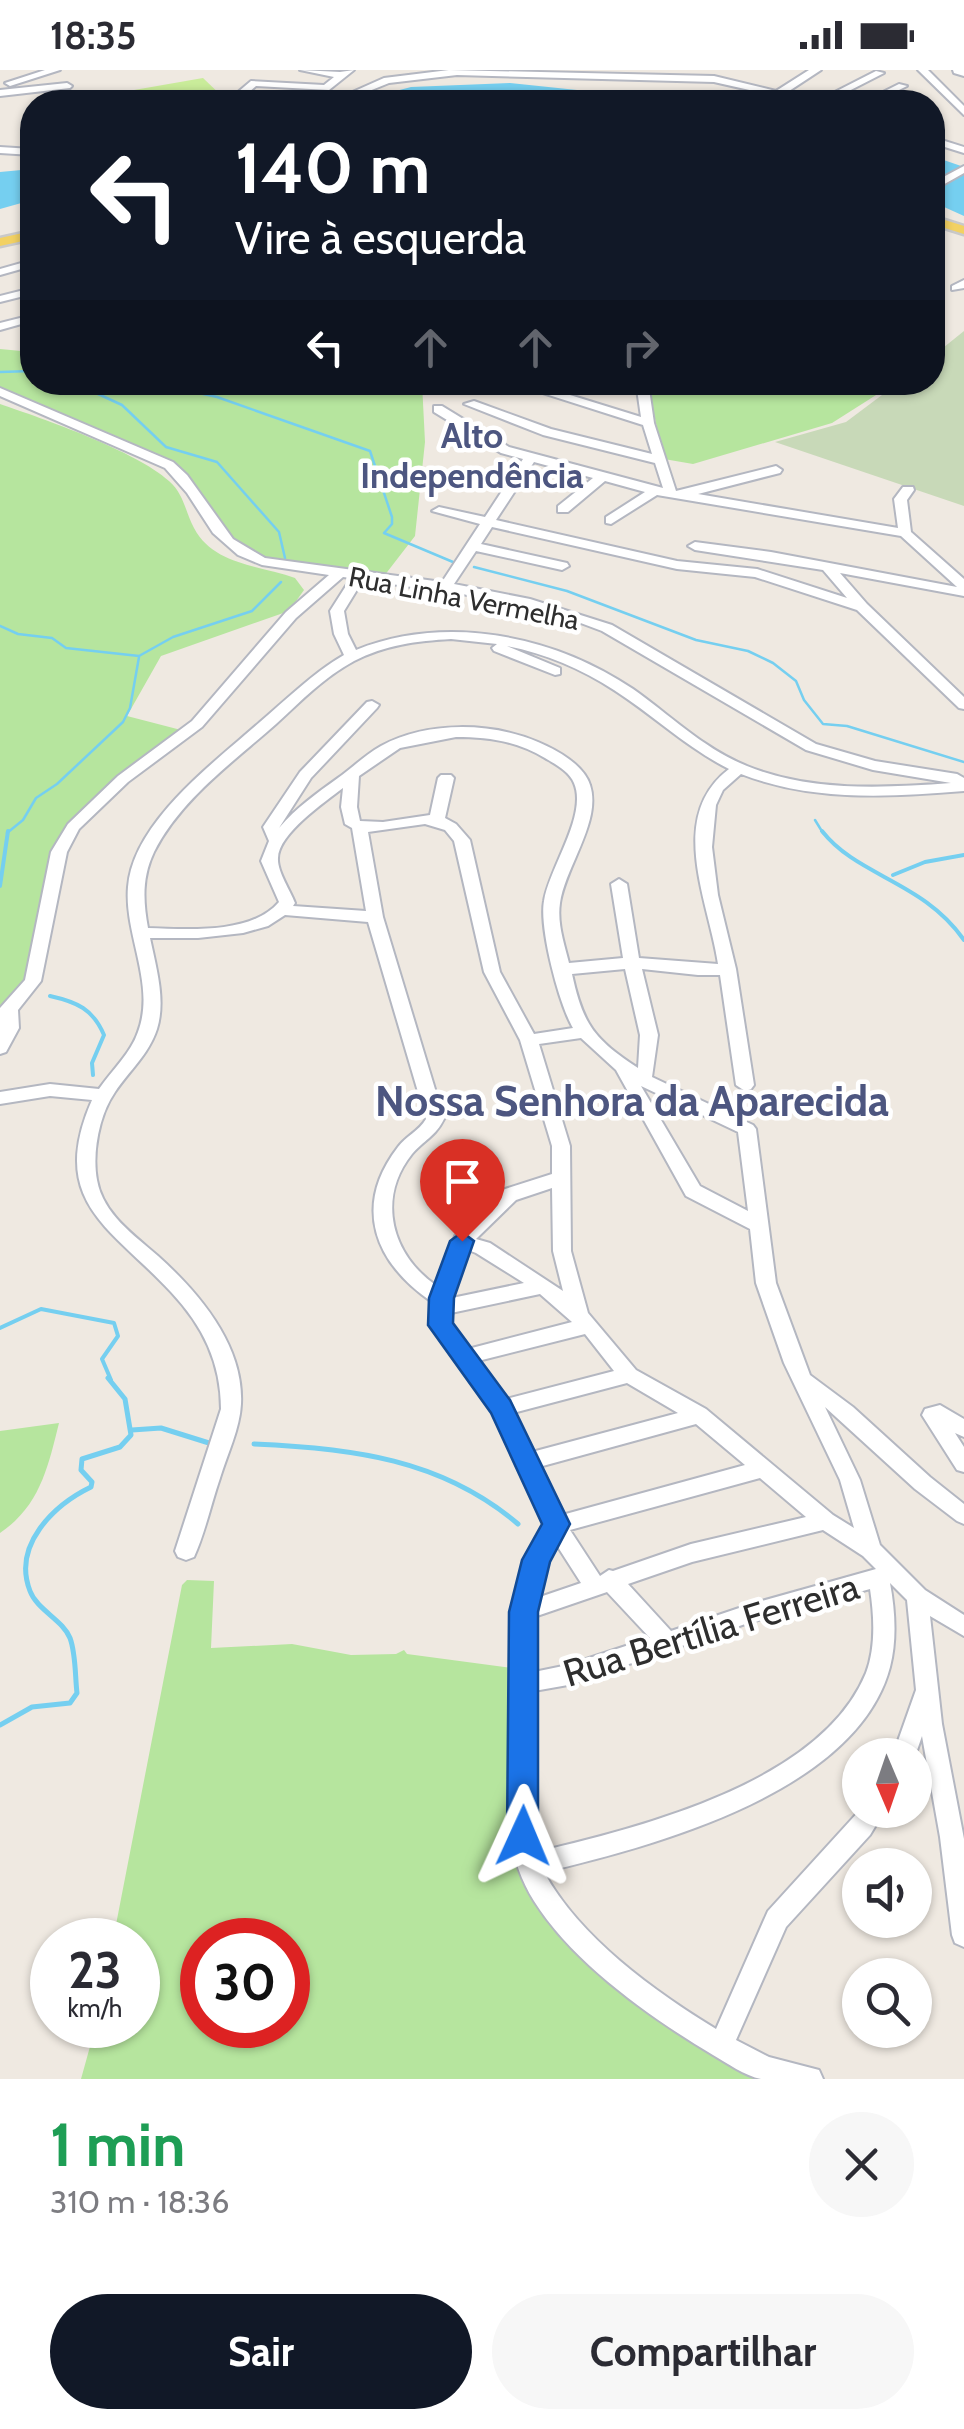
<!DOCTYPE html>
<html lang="pt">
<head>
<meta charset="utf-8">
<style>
  :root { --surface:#fff; --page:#f7f7f7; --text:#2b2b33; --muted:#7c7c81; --accent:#111827 }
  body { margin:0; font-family:Cabin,sans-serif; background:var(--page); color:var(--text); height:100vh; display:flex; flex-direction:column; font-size:38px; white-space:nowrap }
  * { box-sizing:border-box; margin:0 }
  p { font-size:32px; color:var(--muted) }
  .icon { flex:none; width:55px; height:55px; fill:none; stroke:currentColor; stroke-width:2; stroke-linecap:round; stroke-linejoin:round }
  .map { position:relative; height:2009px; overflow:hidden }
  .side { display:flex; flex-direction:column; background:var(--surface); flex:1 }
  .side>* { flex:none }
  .hud { position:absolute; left:20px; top:20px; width:925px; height:305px; border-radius:40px; box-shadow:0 2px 8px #0004; background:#111827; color:#fff; overflow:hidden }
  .needle { width:65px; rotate:178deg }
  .tools { position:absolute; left:842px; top:1668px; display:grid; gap:20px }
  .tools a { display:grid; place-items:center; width:90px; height:90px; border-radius:50%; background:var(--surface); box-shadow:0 2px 8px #0004; font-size:50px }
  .speed { position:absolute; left:30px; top:1848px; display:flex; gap:20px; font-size:50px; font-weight:700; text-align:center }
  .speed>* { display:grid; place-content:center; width:130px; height:130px; border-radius:50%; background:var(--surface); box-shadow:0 2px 8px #0004; line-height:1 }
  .speed small { font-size:25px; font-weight:400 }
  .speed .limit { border:15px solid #d22; background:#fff; color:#111 }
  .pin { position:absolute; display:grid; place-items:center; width:85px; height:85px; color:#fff; margin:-102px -42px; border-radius:50% 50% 50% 0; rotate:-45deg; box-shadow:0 0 10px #0007 }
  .pin .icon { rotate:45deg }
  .me { position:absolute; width:110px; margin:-55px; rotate:1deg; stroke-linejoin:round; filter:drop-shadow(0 0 8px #0008) }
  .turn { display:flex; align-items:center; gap:35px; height:210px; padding:0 50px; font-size:45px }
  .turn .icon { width:130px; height:130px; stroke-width:2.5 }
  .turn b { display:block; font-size:70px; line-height:85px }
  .lanes { display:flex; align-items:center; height:95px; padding:0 50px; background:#0003; justify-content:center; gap:50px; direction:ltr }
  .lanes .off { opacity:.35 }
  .round { display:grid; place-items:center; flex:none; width:105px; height:105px; border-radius:52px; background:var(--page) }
  .headline { display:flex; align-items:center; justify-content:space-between; height:170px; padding:0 50px }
  h1 { font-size:60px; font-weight:700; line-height:75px; color:#1e9e55 }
  .button { display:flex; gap:20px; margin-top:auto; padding:20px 50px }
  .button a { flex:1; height:115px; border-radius:60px; background:var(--accent); color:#fff; font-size:40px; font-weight:700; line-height:115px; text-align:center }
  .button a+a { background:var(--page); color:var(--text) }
  .status { display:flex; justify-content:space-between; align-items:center; height:70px; padding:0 50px; background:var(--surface); direction:ltr }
  .status svg { height:28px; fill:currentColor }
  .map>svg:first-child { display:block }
  .green { fill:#b6e59e; fill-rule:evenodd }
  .cemetery { fill:#c8d9b8 }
  .pitch { fill:#c9ec9a }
  .water { fill:#75cff0 }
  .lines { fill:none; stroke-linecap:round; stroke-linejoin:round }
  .stream-far2 { stroke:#75cff0; stroke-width:2.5 }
  .stream-far1 { stroke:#75cff0; stroke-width:4 }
  .stream { stroke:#75cff0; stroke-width:5 }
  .minor-casing { stroke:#b4b7c1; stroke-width:4 }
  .major-casing { stroke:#c9c9c9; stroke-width:5 }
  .minor { fill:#fff; fill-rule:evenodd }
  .major { fill:#f2d163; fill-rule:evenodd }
  .route { fill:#1a73e8; stroke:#114b97; stroke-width:2.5 }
  .labels { text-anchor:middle; stroke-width:9; stroke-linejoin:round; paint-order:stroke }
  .far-street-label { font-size:28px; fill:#2e2e2e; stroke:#fff }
  .far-district-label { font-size:35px; font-weight:bold; fill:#4d5680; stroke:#fff }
  .near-street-label { font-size:38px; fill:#2e2e2e; stroke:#fff }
  .district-label { font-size:42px; font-weight:bold; fill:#4d5680; stroke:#fff }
</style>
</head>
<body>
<div class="status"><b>18:35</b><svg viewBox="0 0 49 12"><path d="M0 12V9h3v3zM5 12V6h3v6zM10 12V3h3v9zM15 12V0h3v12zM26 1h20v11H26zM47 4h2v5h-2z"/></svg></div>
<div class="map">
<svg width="964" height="2009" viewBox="0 0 964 2009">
  <rect width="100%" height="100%" fill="#efe9e1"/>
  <path class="green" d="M 0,279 L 32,282 L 32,312 L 422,313 L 425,372 L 415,466 L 381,510 C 327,501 249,502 213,455 C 201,440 200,422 187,407 L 0,323 Z
    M 647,313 L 895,313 L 832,353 L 693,394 L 664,389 Z
    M 0,334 C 44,349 136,381 169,411 C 184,424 185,441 194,458 C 214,496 261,495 295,508 L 304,520 L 289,541 L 161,586 L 127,646 L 181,660 L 113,711 L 49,794 L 31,906 L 0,945 Z
    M 59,1353 C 48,1397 40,1436 0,1463 L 0,1361 Z
    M 187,1510 L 214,1511 L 211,1578 L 292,1574 L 351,1585 L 396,1584 L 404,1580 L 407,1584 L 512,1598 L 512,1759 L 568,1869 L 779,2009 L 81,2009 L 96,1955 L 138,1955 L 138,1870 L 113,1870 L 182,1515 ZM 202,1870 L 288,1870 L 288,1955 L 202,1955 Z"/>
  <path class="cemetery" d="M 964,261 L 964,436 L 775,372 L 846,352 L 898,313 L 932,312 L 933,286 Z"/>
  <path class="pitch" d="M 203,8 L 228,32 L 99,32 L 94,27 Z"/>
  <path class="water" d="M 510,13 L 577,20 L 658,21 L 753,32 L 354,32 L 411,17 Z
    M 932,86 L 964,97 L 964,146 L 933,132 Z
    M 32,99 L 32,130 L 0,139 L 0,102 Z"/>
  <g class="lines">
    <path class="stream-far2" d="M 0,302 L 32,301
      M 72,312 L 122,335 L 166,377 L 217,392 L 279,462 L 285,488
      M 149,312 L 217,327 L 370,381 L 392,447 L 392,454 L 384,463 L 453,492
      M 474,497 L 567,521 L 696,570 L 748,581 L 773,593 L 796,611 L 804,630 L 823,654 L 847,656 L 964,692
      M 0,556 L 18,564 L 52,568 L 66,578 L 139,586 L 173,567 L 252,541 L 281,512
      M 815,750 L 823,763
      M 7,763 L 23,750 L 36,728 L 57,714 L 123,652 L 130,638 L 139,587"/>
    <path class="stream-far1" d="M 822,761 C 858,807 923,811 964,870
      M 893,805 L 925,792 L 964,785
      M 0,816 L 8,761
      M 50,926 C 77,932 93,939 104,965 L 92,993 L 93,1005
      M 0,1258 L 41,1239 L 114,1253 L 118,1266 L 102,1289 L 111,1310"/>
    <path class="stream" d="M 132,1360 L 161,1358 L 209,1373
      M 254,1374 C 351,1378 442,1389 518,1454
      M 0,1655 L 32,1637 L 70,1633 L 77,1623 C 75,1607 76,1584 70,1568 C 63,1550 37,1540 30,1521 C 12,1475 54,1435 91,1417 L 92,1412 L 81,1400 L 82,1389 L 120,1377 L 131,1365 L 125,1329 L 108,1308"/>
    <g class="minor-casing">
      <path id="minor" d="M 45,0 L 60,0 L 10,16 L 5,13 Z
        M 300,0 L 340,2 L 354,0 L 329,20 L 256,16 L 248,23 L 246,32 L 236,32 L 238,22 L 251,11 L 324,15 L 334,7 Z
        M 449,0 L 714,6 L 776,21 L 809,0 L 821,0 L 786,23 L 817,32 L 802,32 L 714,12 L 457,5 L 389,13 L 342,32 L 330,32 L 384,8 Z
        M 918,0 L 928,0 L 964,36 L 964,45 Z
        M 953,0 L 964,0 L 964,6 L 954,3 Z
        M 876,1 L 884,3 L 841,25 L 863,32 L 847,32 L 827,26 Z
        M 67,13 L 72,16 L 70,18 L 0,26 L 0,20 Z
        M 899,14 L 907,16 L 875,32 L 863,32 Z
        M 932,67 L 964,77 L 964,83 L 932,73 Z
        M 0,77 L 32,79 L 32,85 L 0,83 Z
        M 964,96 L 964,103 L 932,121 L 932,113 Z
        M 32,190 L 32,196 L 0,205 L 0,199 Z
        M 964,210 L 964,218 L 952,220 L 952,216 Z
        M 32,218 L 32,224 L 0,232 L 0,226 Z
        M 32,245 L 32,251 L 0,260 L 0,253 Z
        M 508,312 L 528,312 L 641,347 L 636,312 L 648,312 L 654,353 L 676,421 L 776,396 L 782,400 L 780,403 L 698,424 L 898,458 L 894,429 L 903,417 L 913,417 L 914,420 L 907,430 L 911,462 L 964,509 L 964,526 L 840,503 L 867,534 L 964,627 L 964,639 L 959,638 L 857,540 L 755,507 L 677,499 L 492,457 L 481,474 L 567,493 L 569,496 L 562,500 L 476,481 L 454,514 L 530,529 L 612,555 L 816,674 L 875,691 L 957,704 L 964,708 L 964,721 C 889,727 813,732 741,704 L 723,720 L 716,735 L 712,777 L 718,825 L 736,899 L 754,1015 L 751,1019 L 745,1021 L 736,1015 L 720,905 L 698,905 L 642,899 L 658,965 L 652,1007 L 753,1055 L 756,1059 L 776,1213 L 810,1305 L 853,1337 L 930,1407 L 964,1434 L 964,1454 L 957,1451 L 915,1419 L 825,1337 L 860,1410 L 880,1475 L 925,1520 L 964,1545 L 964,1566 L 930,1546 L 942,1654 L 964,1769 L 964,1877 L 955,1873 L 952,1865 L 940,1767 L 922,1666 L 915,1686 L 893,1685 L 916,1620 L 907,1530 L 890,1513 C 895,1540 897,1570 890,1597 C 857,1722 654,1776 544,1802 C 578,1866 655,1922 716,1959 L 768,1841 L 860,1740 L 885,1740 L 870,1765 L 786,1857 L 736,1970 L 769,1987 L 819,2000 L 823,2009 C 804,2009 780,2009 761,2009 C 745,2006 727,1993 713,1985 C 651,1948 573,1893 534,1831 C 521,1810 514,1790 511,1766 L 512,1542 L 525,1490 L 545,1455 L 493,1342 L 430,1255 L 432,1232 C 375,1193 352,1137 398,1077 C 406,1066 419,1061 426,1049 L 368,852 L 285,845 L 268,856 L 243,863 L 198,868 L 150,868 C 156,897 166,930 157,959 C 149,984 129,1001 115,1022 C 99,1045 92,1083 97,1110 C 103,1144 134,1165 158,1186 C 199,1223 244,1275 241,1334 C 240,1358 227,1385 220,1408 C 211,1434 205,1463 194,1487 L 186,1490 L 178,1487 L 175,1481 L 221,1339 C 221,1293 203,1256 171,1222 C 112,1158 47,1133 92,1030 L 50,1026 L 0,1034 L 0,1022 L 50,1014 L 99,1019 C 112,1000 131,983 138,962 C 156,914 124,865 128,817 C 133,752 215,692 260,652 C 287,629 313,603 344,585 L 334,564 L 330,541 L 351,508 L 343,507 L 296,548 L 202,657 L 128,712 L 79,759 L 67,782 L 41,911 L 18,940 L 19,958 L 6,982 L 0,984 L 0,938 L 25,910 L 51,782 L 68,754 L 118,706 L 192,651 L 286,542 L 329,505 L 262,495 L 238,485 L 213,463 L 187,423 L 165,398 L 0,326 L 0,318 L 173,392 L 187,405 L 233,469 L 265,488 L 442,512 L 480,454 L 432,441 L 439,437 L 485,447 L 523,389 L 501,383 L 434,342 L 434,336 L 442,336 L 509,377 L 663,418 L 655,393 L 543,365 L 464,334 L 474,331 L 551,359 L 652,384 L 643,355 ZM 534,392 L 593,408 L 558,436 L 558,442 L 568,442 L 605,411 L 645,422 L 606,447 L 606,453 L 611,454 L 657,425 L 901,466 L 957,517 L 771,482 L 695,472 L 688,476 L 695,480 L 823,500 L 847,528 L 757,499 L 677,491 L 496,450 ZM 363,510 L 482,527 L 562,546 L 602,561 L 806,680 L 873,700 L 951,713 C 883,718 811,722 747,696 C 704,679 670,645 633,619 C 553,565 446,544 356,580 L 348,564 L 344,541 ZM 451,569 L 497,574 L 492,578 L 494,581 L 555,605 L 560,604 L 560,598 L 507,576 C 544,583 582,599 614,620 C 653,645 687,678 729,699 C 666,747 709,832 718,894 L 639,888 L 627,814 L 619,809 L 611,814 L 623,888 L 569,893 C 564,873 557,853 560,833 C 565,797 602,751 590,715 C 584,695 557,680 538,672 C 491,652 427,651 381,676 C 365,685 352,698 338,708 C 317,723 296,738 279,758 L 311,708 L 377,638 L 379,635 L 372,631 L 367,632 L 300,702 L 263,757 L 269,771 L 261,791 L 279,832 C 251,865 187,859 148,858 C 143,831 142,807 154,782 C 180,730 233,692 276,654 C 300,632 324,607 354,591 C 385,575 417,571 451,569 ZM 456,667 C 488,667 517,671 545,688 C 555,694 569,701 574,713 C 588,745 549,798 544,831 C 539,858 559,934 573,958 L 534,964 L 500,902 L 470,770 L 456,754 L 445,748 L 454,708 L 451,705 L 441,705 L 438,708 L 430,745 L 383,752 L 360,751 L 357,737 L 359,706 L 400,678 ZM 343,718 L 341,737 L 345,754 L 352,758 L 366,841 L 293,836 L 295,833 C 290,820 277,801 278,788 C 278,764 325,732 343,718 ZM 425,754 L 445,760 L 454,771 L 484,902 L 520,970 L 552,1076 L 552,1104 L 502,1120 L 455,1166 L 437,1216 C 392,1186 376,1129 412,1084 C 423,1071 436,1066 444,1049 L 383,847 L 368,762 ZM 625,899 L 640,965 L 638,998 C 594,969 583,955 572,904 ZM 581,968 L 616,1000 L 686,1126 L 750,1159 L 756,1213 L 784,1293 L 840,1410 L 854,1458 L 833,1445 L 706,1339 L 636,1300 L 588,1243 L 571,1181 L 570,1076 L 539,974 ZM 641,1016 L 738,1062 L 748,1141 L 700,1116 ZM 552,1118 L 553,1181 L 563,1221 L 490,1173 L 476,1169 L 516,1130 ZM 468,1180 L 476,1183 L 524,1213 L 452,1228 ZM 540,1224 L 572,1252 L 468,1279 L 450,1254 L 451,1243 ZM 585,1264 L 614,1301 L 506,1329 L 478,1291 ZM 627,1313 L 678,1343 L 532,1382 L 513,1343 ZM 696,1354 L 745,1395 L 562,1445 L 539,1397 ZM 760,1408 L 806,1447 L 691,1474 L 613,1501 L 609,1500 L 600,1506 L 570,1460 ZM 823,1460 L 863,1486 L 876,1499 L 751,1534 L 671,1561 L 628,1514 L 692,1492 ZM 556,1474 L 581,1513 L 537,1528 L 546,1491 ZM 870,1519 C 874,1545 876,1577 866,1603 C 821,1713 641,1757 537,1782 L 534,1621 L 568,1615 L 751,1552 ZM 607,1522 L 650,1568 L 568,1595 L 534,1602 L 534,1547 Z
        M 940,1335 L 964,1349 L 964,1367 L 955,1363 L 964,1377 L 964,1402 L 957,1400 L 922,1345 L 925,1339 Z"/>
    </g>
    <g class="major-casing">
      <path id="major" d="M 932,146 L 964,156 L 964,164 L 932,154 Z
        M 32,161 L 32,169 L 0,176 L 0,168 Z"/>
    </g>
    <use href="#minor" class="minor"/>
    <use href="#major" class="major"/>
  </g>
  <path class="route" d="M 462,1162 L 474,1171 L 454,1228 L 453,1253 L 510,1330 L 570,1454 L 550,1492 L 538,1542 L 538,1766 L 534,1776 L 523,1780 L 512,1776 L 507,1766 L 509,1542 L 522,1490 L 542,1454 L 491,1343 L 428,1255 L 429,1228 L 450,1171 Z"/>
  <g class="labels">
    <g class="far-street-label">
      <text transform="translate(464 528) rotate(11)" y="10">Rua Linha Vermelha</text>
    </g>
    <g class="far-district-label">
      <text x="472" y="378">Alto<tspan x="472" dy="40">Independência</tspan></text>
    </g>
    <g class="near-street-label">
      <text transform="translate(711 1560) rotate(-17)" y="13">Rua Bertília Ferreira</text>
    </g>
    <g class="district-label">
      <text x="632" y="1046">Nossa Senhora da Aparecida</text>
    </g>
  </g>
</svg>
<div class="tools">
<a><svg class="needle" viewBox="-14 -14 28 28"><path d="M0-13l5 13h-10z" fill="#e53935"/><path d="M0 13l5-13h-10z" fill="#7c7c81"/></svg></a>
<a><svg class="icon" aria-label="sound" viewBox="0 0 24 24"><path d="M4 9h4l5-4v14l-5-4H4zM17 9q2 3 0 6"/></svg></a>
<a><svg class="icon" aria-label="search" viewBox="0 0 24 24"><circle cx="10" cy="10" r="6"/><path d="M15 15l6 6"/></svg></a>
</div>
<div class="speed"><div>23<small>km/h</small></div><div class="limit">30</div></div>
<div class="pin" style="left:462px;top:1171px;background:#d93025"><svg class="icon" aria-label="arrive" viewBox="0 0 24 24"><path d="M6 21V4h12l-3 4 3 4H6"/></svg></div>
<svg class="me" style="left:523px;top:1766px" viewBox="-20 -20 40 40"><path d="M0-17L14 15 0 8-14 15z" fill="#1a73e8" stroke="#fff" stroke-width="4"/></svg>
<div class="hud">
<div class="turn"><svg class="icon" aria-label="left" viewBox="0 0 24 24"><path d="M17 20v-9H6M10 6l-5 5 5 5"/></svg><div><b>140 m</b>Vire à esquerda</div></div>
<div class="lanes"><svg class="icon" aria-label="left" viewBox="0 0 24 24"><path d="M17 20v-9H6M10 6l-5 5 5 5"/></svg><svg class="icon off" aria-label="ahead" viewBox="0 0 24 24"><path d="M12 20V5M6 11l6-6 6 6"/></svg><svg class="icon off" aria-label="ahead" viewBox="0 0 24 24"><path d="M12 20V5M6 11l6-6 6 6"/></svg><svg class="icon off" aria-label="right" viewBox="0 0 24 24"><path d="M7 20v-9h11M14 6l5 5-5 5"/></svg></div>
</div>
</div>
<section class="side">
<div class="headline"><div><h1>1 min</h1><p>310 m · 18:36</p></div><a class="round"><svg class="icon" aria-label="close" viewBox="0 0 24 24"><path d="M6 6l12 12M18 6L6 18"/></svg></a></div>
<div class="button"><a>Sair</a><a>Compartilhar</a></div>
</section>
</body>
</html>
